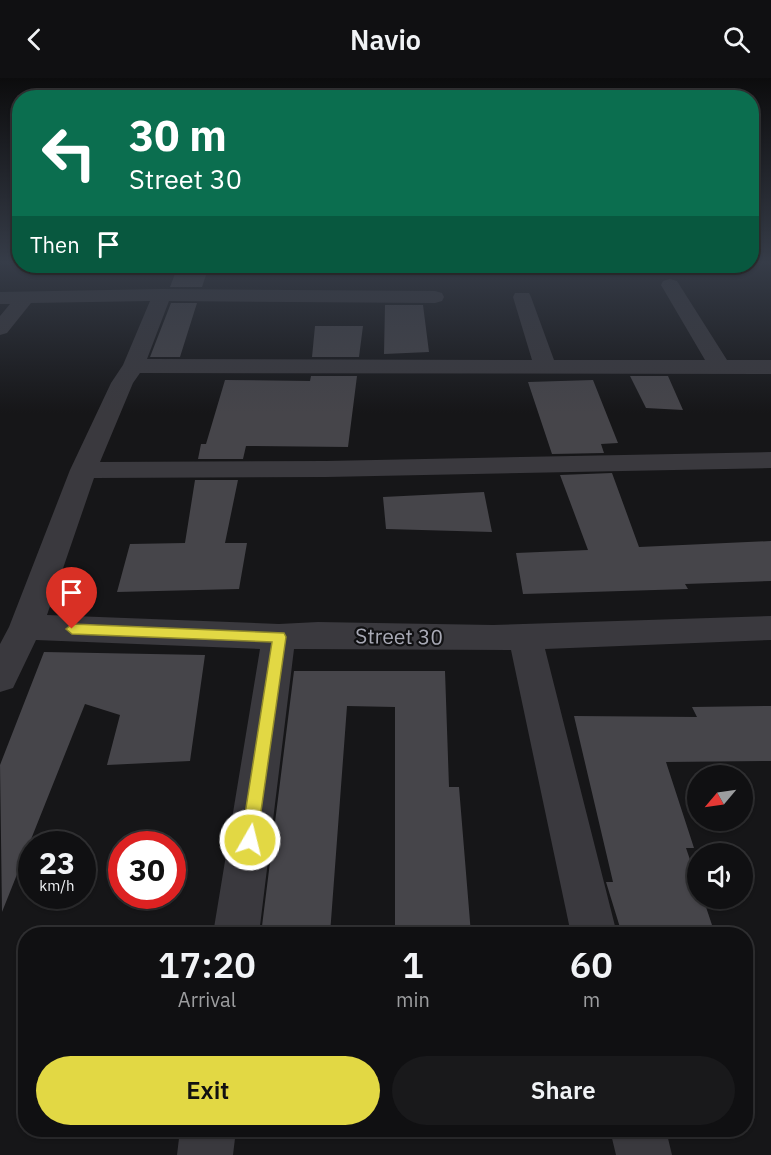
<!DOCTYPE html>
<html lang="en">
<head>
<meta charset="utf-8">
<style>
  :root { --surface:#101012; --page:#19191b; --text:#f1f3f6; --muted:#9c9d9f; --line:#303032; --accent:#e2d844 }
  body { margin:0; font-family:"IBM Plex Sans",sans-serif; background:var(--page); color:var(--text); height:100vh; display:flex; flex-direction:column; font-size:22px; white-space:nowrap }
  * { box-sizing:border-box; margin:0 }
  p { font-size:20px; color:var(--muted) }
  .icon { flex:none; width:33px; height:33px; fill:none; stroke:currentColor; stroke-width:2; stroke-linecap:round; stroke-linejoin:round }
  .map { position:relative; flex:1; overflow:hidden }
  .drawer { position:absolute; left:18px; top:849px; width:735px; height:210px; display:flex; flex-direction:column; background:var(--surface); border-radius:24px; box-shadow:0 2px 4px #0004,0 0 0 2px var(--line) }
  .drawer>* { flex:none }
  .hud { position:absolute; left:12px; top:12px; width:747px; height:183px; border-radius:24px; box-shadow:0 2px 4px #0004,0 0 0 2px var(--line); background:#0b6e4f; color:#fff; overflow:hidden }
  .needle { width:39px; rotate:241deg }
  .buttons { position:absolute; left:687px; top:687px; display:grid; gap:12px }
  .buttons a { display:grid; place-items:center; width:66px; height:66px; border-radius:50%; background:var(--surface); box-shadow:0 2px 4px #0004,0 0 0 2px var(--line); font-size:30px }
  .speed { position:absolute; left:18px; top:753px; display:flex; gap:12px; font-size:30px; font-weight:700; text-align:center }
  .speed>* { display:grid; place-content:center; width:78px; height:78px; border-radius:50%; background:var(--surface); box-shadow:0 2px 4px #0004,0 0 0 2px var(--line); line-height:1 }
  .speed small { font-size:15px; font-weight:400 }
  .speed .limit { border:9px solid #d22; background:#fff; color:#111 }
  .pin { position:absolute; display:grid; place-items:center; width:51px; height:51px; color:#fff; margin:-62px -26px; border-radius:50% 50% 50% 0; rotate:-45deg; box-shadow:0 0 6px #0007 }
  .pin .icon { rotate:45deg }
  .me { position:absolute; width:66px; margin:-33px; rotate:8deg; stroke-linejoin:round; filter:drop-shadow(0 0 4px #0008) }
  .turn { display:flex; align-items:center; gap:21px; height:126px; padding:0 18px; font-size:27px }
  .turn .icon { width:78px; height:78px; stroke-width:2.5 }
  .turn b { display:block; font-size:42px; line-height:51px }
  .then { display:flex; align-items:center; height:57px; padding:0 18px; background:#0003; gap:12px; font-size:22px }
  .eta { display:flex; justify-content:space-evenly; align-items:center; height:102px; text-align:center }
  .eta b { font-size:36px; font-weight:600; line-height:42px }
  .cta { display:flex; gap:12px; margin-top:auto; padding:12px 18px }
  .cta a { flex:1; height:69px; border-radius:36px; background:var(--accent); color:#111; font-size:24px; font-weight:600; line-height:69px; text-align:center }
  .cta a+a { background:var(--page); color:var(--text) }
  header { display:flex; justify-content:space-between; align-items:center; height:78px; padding:0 18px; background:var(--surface); font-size:27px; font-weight:600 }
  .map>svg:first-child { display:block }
  .building { fill:#46454a }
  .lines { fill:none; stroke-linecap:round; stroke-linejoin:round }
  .minor { fill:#3a393e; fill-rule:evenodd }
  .route { fill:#e2d844; stroke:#938c2c; stroke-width:1.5 }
  .labels { text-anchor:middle; stroke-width:4.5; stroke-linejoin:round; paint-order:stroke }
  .street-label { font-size:21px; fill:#a9aab6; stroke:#111113 }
</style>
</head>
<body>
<header><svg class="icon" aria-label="back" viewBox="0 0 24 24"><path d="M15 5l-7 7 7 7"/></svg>Navio<svg class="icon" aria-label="search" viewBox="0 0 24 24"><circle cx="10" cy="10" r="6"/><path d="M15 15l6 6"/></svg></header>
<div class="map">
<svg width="771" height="1077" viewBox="0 0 771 1077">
  <rect width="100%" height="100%" fill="#161618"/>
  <path class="building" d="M 178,188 L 209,188 L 202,209 L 170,209 Z
    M 171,225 L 197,225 L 180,279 L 150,279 Z
    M 385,227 L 423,227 L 429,274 L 384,276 Z
    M 315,248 L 363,248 L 359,279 L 312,279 Z
    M 311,298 L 357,298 L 348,369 L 246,368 L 243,381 L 198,381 L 201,366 L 206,366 L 225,302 L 310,303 Z
    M 630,298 L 668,298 L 683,332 L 646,330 Z
    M 593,302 L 618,365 L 601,366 L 604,375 L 552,376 L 528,304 Z
    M 612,395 L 639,469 L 771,463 L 771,503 L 685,506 L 688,511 L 523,516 L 516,475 L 588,472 L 560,397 Z
    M 195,402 L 238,402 L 225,465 L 247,465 L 239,511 L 117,514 L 130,466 L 185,465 Z
    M 484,414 L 492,454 L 386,451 L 383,419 Z
    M 44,574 L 205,577 L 190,683 L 107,687 L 120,637 L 85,626 L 2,834 L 0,687 Z
    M 294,593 L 445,593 L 449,709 L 459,709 L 471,856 L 395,856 L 395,629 L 347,628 L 330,856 L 261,856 Z
    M 771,628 L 771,683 L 666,684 L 694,770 L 686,770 L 698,805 L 698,820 L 703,820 L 715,856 L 622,856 L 606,804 L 613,804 L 574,638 L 697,639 L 692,629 Z"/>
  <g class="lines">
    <path class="minor" d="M 670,201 L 677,203 L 727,282 L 771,282 L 771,296 L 140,295 L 133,305 L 100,384 L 326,383 L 771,374 L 771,390 L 326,399 L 94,400 L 47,537 L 279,546 L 318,544 L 493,547 L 771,538 L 771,562 L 545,571 L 617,856 L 571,856 L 511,572 L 294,571 L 259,856 L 213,856 L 260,571 L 36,562 L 13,610 L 0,614 L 0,566 L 9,549 L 70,392 L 111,305 L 123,287 L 150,223 L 31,225 L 7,255 L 0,257 L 0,238 L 10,226 L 0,226 L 0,214 L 162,211 L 435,213 L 442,215 L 444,219 L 442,223 L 435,225 L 169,223 L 147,281 L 532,282 L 513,219 L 515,215 L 529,215 L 531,219 L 554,282 L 705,282 L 661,207 L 663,203 Z
      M 180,1052 L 236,1052 L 233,1077 L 177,1077 Z
      M 610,1052 L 666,1052 L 672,1077 L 616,1077 Z"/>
  </g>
  <linearGradient id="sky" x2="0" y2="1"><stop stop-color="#0c0c0d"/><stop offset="0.55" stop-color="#363c48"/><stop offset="1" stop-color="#363c48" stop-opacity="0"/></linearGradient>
  <rect width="771" height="335" fill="url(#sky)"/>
  <path class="route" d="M 72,546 L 284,555 L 286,559 L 256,768 L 250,770 L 244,768 L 241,762 L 272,564 L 72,556 L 66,551 Z"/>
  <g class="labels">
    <g class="street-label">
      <text transform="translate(399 559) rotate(1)" y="7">Street 30</text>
    </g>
  </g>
</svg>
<div class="buttons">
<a><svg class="needle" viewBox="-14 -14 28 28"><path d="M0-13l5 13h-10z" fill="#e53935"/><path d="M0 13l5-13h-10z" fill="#9c9d9f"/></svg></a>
<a><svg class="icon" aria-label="sound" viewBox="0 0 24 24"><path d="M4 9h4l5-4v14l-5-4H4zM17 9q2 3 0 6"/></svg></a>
</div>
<div class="speed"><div>23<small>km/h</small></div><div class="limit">30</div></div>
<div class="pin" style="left:72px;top:551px;background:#d93025"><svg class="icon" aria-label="arrive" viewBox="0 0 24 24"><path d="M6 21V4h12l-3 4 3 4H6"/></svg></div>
<svg class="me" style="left:250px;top:762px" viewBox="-20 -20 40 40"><circle r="17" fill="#e2d844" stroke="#fff" stroke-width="3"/><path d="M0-11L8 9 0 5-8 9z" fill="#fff"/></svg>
<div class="hud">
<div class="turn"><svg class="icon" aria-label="left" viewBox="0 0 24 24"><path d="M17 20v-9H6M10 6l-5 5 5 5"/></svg><div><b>30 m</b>Street 30</div></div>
<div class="then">Then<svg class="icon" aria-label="arrive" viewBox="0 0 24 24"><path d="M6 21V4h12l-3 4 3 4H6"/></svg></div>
</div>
<section class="drawer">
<div class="eta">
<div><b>17:20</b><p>Arrival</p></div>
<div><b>1</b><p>min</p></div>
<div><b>60</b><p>m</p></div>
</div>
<div class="cta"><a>Exit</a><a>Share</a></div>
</section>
</div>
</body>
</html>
